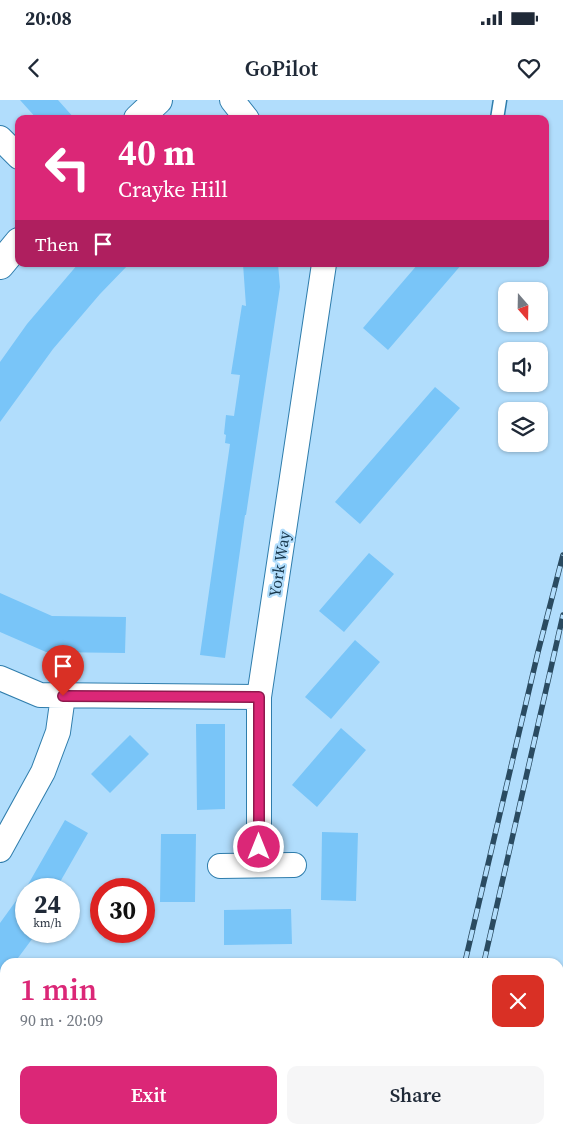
<!DOCTYPE html>
<html lang="en">
<head>
<meta charset="utf-8">
<style>
  :root { --surface:#fff; --page:#f6f6f7; --text:#1f2937; --muted:#747a83; --accent:#db2777 }
  body { margin:0; font-family:"Source Serif 4",serif; background:var(--page); color:var(--text); height:100vh; display:flex; flex-direction:column; font-size:19px; white-space:nowrap }
  * { box-sizing:border-box; margin:0 }
  p { font-size:16px; color:var(--muted) }
  .icon { flex:none; width:28px; height:28px; fill:none; stroke:currentColor; stroke-width:2; stroke-linecap:round; stroke-linejoin:round }
  .map { position:relative; flex:1; overflow:hidden }
  .details { position:absolute; left:0px; top:858px; width:564px; height:176px; display:flex; flex-direction:column; background:var(--surface); border-radius:15px 15px 0 0; box-shadow:0 1px 4px #0004 }
  .details>* { flex:none }
  .top-card { position:absolute; left:15px; top:15px; width:534px; height:152px; border-radius:10px; box-shadow:0 1px 4px #0004; background:#db2777; color:#fff; overflow:hidden }
  .needle { width:32px; rotate:160deg }
  .controls { position:absolute; left:498px; top:182px; display:grid; gap:10px }
  .controls a { display:grid; place-items:center; width:50px; height:50px; border-radius:10px; background:var(--surface); box-shadow:0 1px 4px #0004; font-size:25px }
  .speed { position:absolute; left:15px; top:778px; display:flex; gap:10px; font-size:25px; font-weight:700; text-align:center }
  .speed>* { display:grid; place-content:center; width:65px; height:65px; border-radius:50%; background:var(--surface); box-shadow:0 1px 4px #0004; line-height:1 }
  .speed small { font-size:12px; font-weight:400 }
  .speed .limit { border:8px solid #d22; background:#fff; color:#111 }
  .pin { position:absolute; display:grid; place-items:center; width:42px; height:42px; color:#fff; margin:-51px -21px; border-radius:50% 50% 50% 0; rotate:-45deg; box-shadow:0 0 5px #0007 }
  .pin .icon { rotate:45deg }
  .me { position:absolute; width:55px; margin:-28px; rotate:0deg; stroke-linejoin:round; filter:drop-shadow(0 0 4px #0008) }
  .turn { display:flex; align-items:center; gap:18px; height:105px; padding:0 20px; font-size:22px }
  .turn .icon { width:65px; height:65px; stroke-width:2.5 }
  .turn b { display:block; font-size:35px; line-height:42px }
  .then { display:flex; align-items:center; height:48px; padding:0 20px; background:#0003; gap:10px; font-size:19px }
  .round { display:grid; place-items:center; flex:none; width:52px; height:52px; border-radius:10px; background:var(--page) }
  .headline { display:flex; align-items:center; justify-content:space-between; height:85px; padding:0 20px }
  h1 { font-size:30px; font-weight:600; line-height:38px; color:var(--accent) }
  .action { display:flex; gap:10px; margin-top:auto; padding:10px 20px }
  .action a { flex:1; height:58px; border-radius:10px; background:var(--accent); color:#fff; font-size:20px; font-weight:600; line-height:58px; text-align:center }
  .action a+a { background:var(--page); color:var(--text) }
  .status { display:flex; justify-content:space-between; align-items:center; height:35px; padding:0 25px; background:var(--surface); direction:ltr }
  .status svg { height:14px; fill:currentColor }
  header { display:flex; justify-content:space-between; align-items:center; height:65px; padding:0 20px; background:var(--surface); font-size:22px; font-weight:600 }
  .map>svg:first-child { display:block }
  .green { fill:#e1a574 }
  .building { fill:#79c5f8 }
  .lines { fill:none; stroke-linecap:round; stroke-linejoin:round }
  .service-casing { stroke:#2f7dac; stroke-width:15 }
  .minor-casing { stroke:#2f7dac; stroke-width:26 }
  .tertiary-casing { stroke:#2f7dac; stroke-width:30 }
  .path { stroke:#739ab5; stroke-width:3; stroke-dasharray:2.5 2.5; stroke-linecap:butt }
  .service { stroke:#fff; stroke-width:12 }
  .minor { stroke:#fff; stroke-width:24 }
  .tertiary { stroke:#fff; stroke-width:28 }
  .rail-casing { stroke:#2a4b61; stroke-width:5.5 }
  .rail { stroke:#b1ddfc; stroke-width:4; stroke-dasharray:11; stroke-linecap:butt }
  .route-casing { stroke:#8e194d; stroke-width:12 }
  .route { stroke:#db2777; stroke-width:9 }
  .labels { text-anchor:middle; stroke-width:4.5; stroke-linejoin:round; paint-order:stroke }
  .street-label { font-size:16px; fill:#19394e; stroke:#b1ddfc }
</style>
</head>
<body>
<div class="status"><b>20:08</b><svg viewBox="0 0 49 12"><path d="M0 12V9h3v3zM5 12V6h3v6zM10 12V3h3v9zM15 12V0h3v12zM26 1h20v11H26zM47 4h2v5h-2z"/></svg></div>
<header><svg class="icon" aria-label="back" viewBox="0 0 24 24"><path d="M15 5l-7 7 7 7"/></svg>GoPilot<svg class="icon" aria-label="heart" viewBox="0 0 24 24"><path d="M12 20l-8-8c-3-5 5-10 8-4 3-6 11-1 8 4z"/></svg></header>
<div class="map">
<svg width="563" height="1033" viewBox="0 0 563 1033">
  <rect width="100%" height="100%" fill="#b1ddfc"/>
  <path class="green" d="M 5,1005 L 5,1029 L 413,1029 L 412,1033 L 0,1033 L 0,1010 Z"/>
  <path class="building" d="M 20,0 L 58,0 L 75,19 L 37,19 Z
    M 78,164 L 129,164 L 100,194 L 53,249 L 0,322 L 0,262 L 27,224 Z
    M 243,164 L 278,164 L 280,187 L 246,415 L 245,415 L 225,558 L 200,555 L 230,344 L 225,343 L 226,335 L 224,334 L 226,315 L 234,316 L 240,275 L 231,274 L 242,205 L 246,206 Z
    M 418,164 L 462,164 L 388,250 L 363,228 Z
    M 435,287 L 460,308 L 360,424 L 335,402 Z
    M 369,453 L 394,474 L 344,532 L 319,511 Z
    M 0,493 L 52,516 L 126,517 L 125,553 L 46,552 L 0,532 Z
    M 355,540 L 380,562 L 331,619 L 305,597 Z
    M 196,624 L 225,624 L 225,709 L 197,710 Z
    M 341,628 L 366,650 L 317,707 L 292,685 Z
    M 130,635 L 149,654 L 110,693 L 91,674 Z
    M 65,720 L 88,733 L 56,789 L 26,789 L 26,831 L 38,831 L 15,862 L 5,862 L 5,877 L 0,884 L 0,823 L 26,787 L 26,788 Z
    M 322,732 L 358,733 L 356,801 L 321,800 Z
    M 161,734 L 196,734 L 195,802 L 160,802 Z
    M 291,809 L 292,844 L 224,845 L 224,810 Z"/>
  <g class="lines">
    <g class="service-casing">
      <path id="service" d="M 497,19 L 500,0"/>
    </g>
    <g class="minor-casing">
      <path id="minor" d="M 232,0 L 247,19
        M 0,38 L 19,57
        M 0,578 L 40,595 L 259,597
        M 0,750 L 43,672 L 58,632 L 63,596
        M 259,765 L 259,597 L 324,164
        M 220,766 L 294,765"/>
    </g>
    <g class="tertiary-casing">
      <path id="tertiary" d="M 138,19 L 158,0
        M 0,165 L 19,142"/>
    </g>
    <path class="path" d="M 0,1010 L 5,1008
      M 238,1029 L 241,1033"/>
    <use href="#service" class="service"/>
    <use href="#minor" class="minor"/>
    <use href="#tertiary" class="tertiary"/>
    <g class="rail-casing">
      <path id="rail" d="M 465,862 L 538,552 L 563,455
        M 484,862 L 563,515
        M 425,1033 L 426,1029
        M 445,1033 L 446,1029"/>
    </g>
    <use href="#rail" class="rail"/>
  </g>
  <g class="lines">
    <g class="route-casing">
      <path id="route" d="M 63,596 L 259,597 L 259,747"/>
    </g>
    <use href="#route" class="route"/>
  </g>
  <g class="labels">
    <g class="street-label">
      <text transform="translate(279 464) rotate(-81)" y="6">York Way</text>
    </g>
  </g>
</svg>
<div class="controls">
<a><svg class="needle" viewBox="-14 -14 28 28"><path d="M0-13l5 13h-10z" fill="#e53935"/><path d="M0 13l5-13h-10z" fill="#747a83"/></svg></a>
<a><svg class="icon" aria-label="sound" viewBox="0 0 24 24"><path d="M4 9h4l5-4v14l-5-4H4zM17 9q2 3 0 6"/></svg></a>
<a><svg class="icon" aria-label="layers" viewBox="0 0 24 24"><path d="M12 4l9 5-9 5-9-5zM3 14l9 5 9-5"/></svg></a>
</div>
<div class="speed"><div>24<small>km/h</small></div><div class="limit">30</div></div>
<div class="pin" style="left:63px;top:596px;background:#d93025"><svg class="icon" aria-label="arrive" viewBox="0 0 24 24"><path d="M6 21V4h12l-3 4 3 4H6"/></svg></div>
<svg class="me" style="left:259px;top:747px" viewBox="-20 -20 40 40"><circle r="17" fill="#db2777" stroke="#fff" stroke-width="3"/><path d="M0-11L8 9 0 5-8 9z" fill="#fff"/></svg>
<div class="top-card">
<div class="turn"><svg class="icon" aria-label="left" viewBox="0 0 24 24"><path d="M17 20v-9H6M10 6l-5 5 5 5"/></svg><div><b>40 m</b>Crayke Hill</div></div>
<div class="then">Then<svg class="icon" aria-label="arrive" viewBox="0 0 24 24"><path d="M6 21V4h12l-3 4 3 4H6"/></svg></div>
</div>
<section class="details">
<div class="headline"><div><h1>1 min</h1><p>90 m · 20:09</p></div><a class="round" style="background:#d93025;color:#fff"><svg class="icon" aria-label="close" viewBox="0 0 24 24"><path d="M6 6l12 12M18 6L6 18"/></svg></a></div>
<div class="action"><a>Exit</a><a>Share</a></div>
</section>
</div>
</body>
</html>
